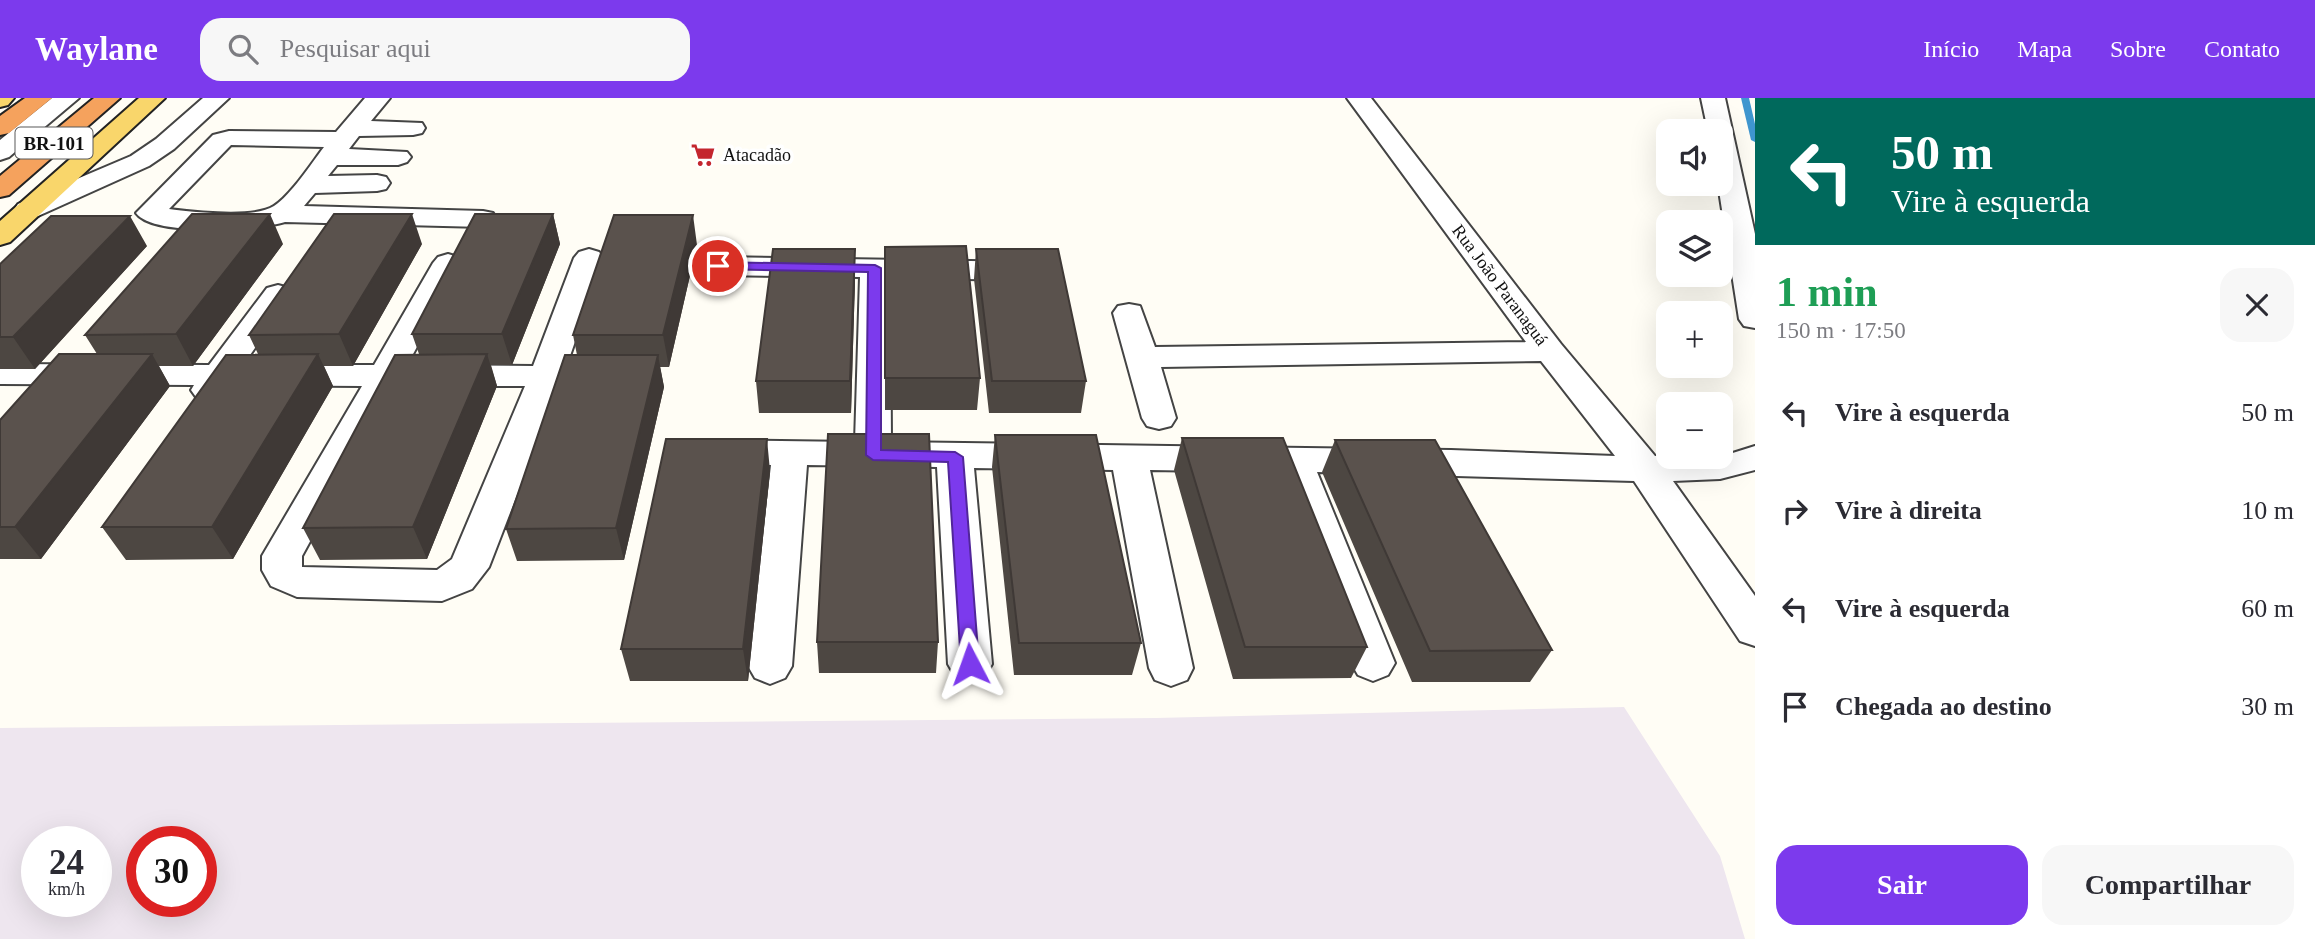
<!DOCTYPE html>
<html lang="pt">
<head>
<meta charset="utf-8">
<style>
  :root { --surface:#fff; --page:#f7f7f7; --text:#2b2b33; --muted:#7c7c81; --accent:#7c3aed }
  body { margin:0; font-family:Georgia,serif; background:var(--page); color:var(--text); height:100vh; display:flex; flex-direction:column; font-size:26px; white-space:nowrap }
  * { box-sizing:border-box; margin:0 }
  p { font-size:23px; color:var(--muted) }
  .icon { flex:none; width:38px; height:38px; fill:none; stroke:currentColor; stroke-width:2; stroke-linecap:round; stroke-linejoin:round }
  .map { position:relative; flex:1; overflow:hidden }
  .drawer { display:flex; flex-direction:column; background:var(--surface); width:560px }
  .drawer>* { flex:none }
  .guide { background:#00695c; color:#fff; overflow:hidden }
  .controls { position:absolute; left:1656px; top:21px; display:grid; gap:14px }
  .controls a { display:grid; place-items:center; width:77px; height:77px; border-radius:14px; background:var(--surface); box-shadow:0 7px 28px #0002; font-size:35px }
  .speed { position:absolute; left:21px; top:728px; display:flex; gap:14px; font-size:35px; font-weight:700; text-align:center }
  .speed>* { display:grid; place-content:center; width:91px; height:91px; border-radius:50%; background:var(--surface); box-shadow:0 7px 28px #0002; line-height:1 }
  .speed small { font-size:18px; font-weight:400 }
  .speed .limit { border:10px solid #d22; background:#fff; color:#111 }
  .pin { position:absolute; display:grid; place-items:center; width:60px; height:60px; color:#fff; margin:-30px; border:4px solid #fff; border-radius:50%; box-shadow:0 2px 7px #0007 }
  .me { position:absolute; width:77px; margin:-38px; rotate:356deg; stroke-linejoin:round; filter:drop-shadow(0 0 5px #0008) }
  .turn { display:flex; align-items:center; gap:24px; height:147px; padding:0 21px; font-size:32px }
  .turn .icon { width:91px; height:91px; stroke-width:2.5 }
  .turn b { display:block; font-size:49px; line-height:60px }
  .round { display:grid; place-items:center; flex:none; width:74px; height:74px; border-radius:21px; background:var(--page) }
  .head { display:flex; align-items:center; justify-content:space-between; height:119px; padding:0 21px }
  h1 { font-size:42px; font-weight:700; line-height:52px; color:#1e9e55 }
  .primary-button { display:flex; gap:14px; margin-top:auto; padding:14px 21px }
  .primary-button a { flex:1; height:80px; border-radius:21px; background:var(--accent); color:#fff; font-size:28px; font-weight:700; line-height:80px; text-align:center }
  .primary-button a+a { background:var(--page); color:var(--text) }
  ul { padding:0; list-style:none }
  li { display:flex; align-items:center; gap:21px; height:98px; padding:0 21px }
  li div { flex:1 }
  li b { display:block; font-size:26px }
  li em { font-style:normal }
  header { display:flex; align-items:center; gap:42px; box-sizing:border-box; height:98px; padding:0 35px; background:var(--accent); color:#fff }
  header strong { font-size:33px }
  nav { display:flex; gap:38px; margin-inline-start:auto; font-size:24px }
  .search { width:490px; height:63px; background:var(--page); display:flex; align-items:center; gap:18px; box-sizing:border-box; padding:0 24px; border-radius:21px; color:var(--muted); font-size:26px }
  main { display:flex; flex:1; min-height:0 }
  .map>svg:first-child { display:block }
  .industrial { fill:#eee6ef; fill-rule:evenodd }
  .lines { fill:none; stroke-linecap:round; stroke-linejoin:round }
  .stream { fill:#3f96cf; fill-rule:evenodd }
  .minor-casing { stroke:#444; stroke-width:4 }
  .major-casing { stroke:#222; stroke-width:4 }
  .highway-casing { stroke:#222; stroke-width:4 }
  .minor { fill:#fff; fill-rule:evenodd }
  .major { fill:#f9d66b; fill-rule:evenodd }
  .highway { fill:#f5a25d; fill-rule:evenodd }
  .wall { fill:#4d4742 }
  .shaded-wall { fill:#3f3936 }
  .building { fill:#5a524d; stroke:#3f3936; stroke-width:2 }
  .route { fill:#7c3aed; stroke:#51269a; stroke-width:2 }
  .labels { text-anchor:middle; stroke-width:7; stroke-linejoin:round; paint-order:stroke }
  .far-poi-label { font-size:18px; fill:#111; stroke:#fff; text-anchor:start }
  .far-street-label { font-size:18px; fill:#111; stroke:#fff }
  .shield { fill:#fff; stroke:#585858; stroke-width:2 }
  .shield-label { font-size:19px; font-weight:bold; fill:#111 }
</style>
</head>
<body>
<header>
<strong>Waylane</strong>
<div class="search"><svg class="icon" aria-label="search" viewBox="0 0 24 24"><circle cx="10" cy="10" r="6"/><path d="M15 15l6 6"/></svg>Pesquisar aqui</div>
<nav><a>Início</a><a>Mapa</a><a>Sobre</a><a>Contato</a></nav>
</header>
<main>
<div class="map">
<svg width="1755" height="841" viewBox="0 0 1755 841">
  <rect width="100%" height="100%" fill="#fffdf5"/>
  <path class="industrial" d="M 1624,609 L 1720,758 L 1745,841 L 0,841 L 0,630 L 1156,620 ZM 37,744 L 96,744 L 96,803 L 37,803 ZM 142,744 L 201,744 L 201,803 L 142,803 Z"/>
  <g class="lines">
    <path class="stream" d="M 1741,0 L 1749,0 L 1755,26 L 1755,44 L 1751,42 Z"/>
    <g class="minor-casing">
      <path id="minor" d="M 52,0 L 79,0 L 9,59 L 0,62 L 0,42 Z
        M 203,0 L 229,0 L 174,51 L 149,68 L 38,118 L 28,120 L 18,118 L 14,112 L 18,106 L 131,58 L 156,41 Z
        M 365,0 L 390,0 L 371,23 L 422,25 L 425,30 L 422,35 L 413,37 L 359,38 L 349,51 L 407,54 L 411,59 L 407,64 L 398,67 L 337,67 L 328,78 L 377,77 L 386,79 L 390,85 L 386,91 L 377,93 L 315,95 L 304,108 L 483,113 L 493,115 L 497,121 L 493,127 L 483,129 L 285,124 C 259,132 153,139 136,115 L 213,37 L 229,33 L 336,34 ZM 231,47 L 324,49 C 311,66 291,97 274,108 C 254,121 193,114 169,111 Z
        M 1347,0 L 1371,0 L 1561,246 L 1655,358 L 1720,359 L 1755,348 L 1755,372 L 1720,381 L 1673,383 L 1755,498 L 1755,548 L 1740,543 L 1634,383 L 1317,374 L 1395,565 L 1388,577 L 1373,583 L 1358,577 L 1351,565 L 1280,374 L 1150,372 L 1193,570 L 1187,582 L 1171,588 L 1155,582 L 1149,570 L 1113,372 L 974,370 L 992,566 L 985,578 L 970,584 L 955,578 L 948,566 L 937,369 L 807,367 L 792,568 L 785,580 L 770,586 L 755,580 L 748,568 L 771,367 L 716,366 L 703,362 L 698,354 L 703,346 L 716,342 L 855,344 L 860,179 L 717,177 L 707,174 L 702,168 L 707,162 L 717,159 L 1027,164 L 1037,167 L 1042,173 L 1037,179 L 1027,182 L 890,180 L 891,344 L 1451,352 L 1615,358 L 1541,263 L 1161,269 L 1176,320 L 1171,328 L 1159,331 L 1147,328 L 1142,320 L 1113,215 L 1118,208 L 1129,206 L 1140,208 L 1155,249 L 1526,244 Z
        M 1701,0 L 1725,0 L 1755,136 L 1755,230 L 1744,228 L 1739,221 L 1718,86 L 1720,86 L 1720,33 L 1708,33 Z
        M 589,151 L 599,154 L 604,160 L 563,278 L 489,469 L 472,491 L 442,503 L 297,499 L 271,488 L 262,472 L 262,458 L 362,288 L 229,287 L 220,299 L 208,303 L 196,299 L 191,292 L 194,287 L 0,286 L 0,266 L 209,267 L 267,190 L 278,187 L 289,190 L 293,196 L 243,267 L 374,267 L 433,165 L 438,159 L 448,156 L 458,159 L 463,165 L 407,267 L 533,268 L 574,160 L 579,154 ZM 395,288 L 525,288 L 452,461 L 437,472 L 302,469 L 302,458 Z"/>
    </g>
    <g class="major-casing">
      <path id="major" d="M 0,0 L 14,0 L 8,7 L 0,9 Z
        M 139,0 L 165,0 L 10,144 L 0,147 L 0,123 Z"/>
    </g>
    <g class="highway-casing">
      <path id="highway" d="M 25,0 L 52,0 L 9,35 L 0,37 L 0,18 Z
        M 94,0 L 120,0 L 9,97 L 0,99 L 0,78 Z"/>
    </g>
    <use href="#minor" class="minor"/>
    <use href="#major" class="major"/>
    <use href="#highway" class="highway"/>
  </g>
  <path class="wall" d="M 553,116 L 560,146 L 512,267 L 491,267 L 497,288 L 427,461 L 320,462 L 303,430 L 419,256 L 412,236 Z
    M 283,146 L 193,268 L 159,268 L 170,288 L 41,461 L 0,461 L 0,322 L 97,256 L 85,237 Z
    M 422,146 L 353,268 L 324,268 L 333,288 L 233,461 L 126,462 L 102,429 L 258,256 L 249,237 Z
    M 697,147 L 669,269 L 660,269 L 664,289 L 624,462 L 517,463 L 506,431 L 577,257 L 573,237 Z
    M 147,148 L 35,271 L 0,271 L 0,166 Z
    M 885,149 L 980,280 L 977,312 L 885,312 Z
    M 855,151 L 855,182 L 851,315 L 759,315 L 756,283 Z
    M 976,151 L 1086,283 L 1081,315 L 989,315 L 974,181 Z
    M 995,337 L 1141,545 L 1132,577 L 1014,577 L 992,369 Z
    M 1182,340 L 1367,549 L 1351,580 L 1233,581 L 1174,372 Z
    M 1335,342 L 1552,552 L 1530,584 L 1412,584 L 1322,374 Z
    M 770,373 L 748,583 L 630,583 L 621,551 Z
    M 817,544 L 938,544 L 936,575 L 819,575 Z"/>
  <path class="shaded-wall" d="M 270,116 L 283,146 L 193,268 L 176,236 Z
    M 412,116 L 422,146 L 353,268 L 339,236 Z
    M 553,116 L 560,146 L 512,267 L 502,236 Z
    M 693,117 L 697,147 L 669,269 L 663,237 Z
    M 130,118 L 147,148 L 35,271 L 13,239 Z
    M 855,151 L 855,182 L 851,315 L 850,283 Z
    M 152,256 L 170,288 L 41,461 L 15,429 Z
    M 318,256 L 333,288 L 233,461 L 212,429 Z
    M 487,256 L 497,288 L 427,461 L 413,429 Z
    M 658,257 L 664,289 L 624,462 L 616,430 Z
    M 767,341 L 770,373 L 748,583 L 743,551 Z"/>
  <path class="building" d="M 192,116 L 270,116 L 176,236 L 85,237 Z
    M 334,116 L 412,116 L 339,236 L 249,237 Z
    M 475,116 L 553,116 L 502,236 L 412,236 Z
    M 614,117 L 693,117 L 663,237 L 573,237 Z
    M 51,118 L 130,118 L 13,239 L 0,239 L 0,166 Z
    M 966,148 L 980,280 L 885,280 L 885,149 Z
    M 773,151 L 855,151 L 850,283 L 756,283 Z
    M 976,151 L 1058,151 L 1086,283 L 992,283 Z
    M 59,256 L 152,256 L 15,429 L 0,429 L 0,322 Z
    M 318,256 L 212,429 L 102,429 L 226,257 Z
    M 487,256 L 413,429 L 303,430 L 395,257 Z
    M 565,257 L 658,257 L 616,430 L 506,431 Z
    M 828,336 L 929,336 L 938,544 L 817,544 Z
    M 995,337 L 1096,337 L 1141,545 L 1019,545 Z
    M 1182,340 L 1283,340 L 1367,549 L 1245,549 Z
    M 666,341 L 767,341 L 743,551 L 621,551 Z
    M 1335,342 L 1435,342 L 1552,552 L 1430,553 Z"/>
  <path class="route" d="M 718,164 L 875,167 L 881,170 L 881,352 L 955,354 L 963,359 L 979,566 L 977,572 L 970,574 L 964,572 L 961,566 L 948,364 L 873,362 L 866,357 L 868,174 L 713,171 L 713,165 Z"/>
  <defs>
    <g id="supermarket-bare" transform="scale(1.89)"><path d="M-6-5.5h2.5l.6 2H6L4.5 2H-2.5L-4.4-4H-6ZM-1.5 3.2a1.3 1.3 0 1 0 .1 0ZM3 3.2a1.3 1.3 0 1 0 .1 0Z" fill="#c4262e" stroke="#fff" stroke-width="2.5" paint-order="stroke"/></g>
  </defs>
  <g fill-rule="evenodd">
    <use href="#supermarket-bare" x="703" y="57"/>
  </g>
  <g class="labels">
    <g class="far-poi-label">
      <text x="723" y="63">Atacadão</text>
    </g>
    <g class="far-street-label">
      <text transform="translate(1500 187) rotate(53)" y="6">Rua João Paranaguá</text>
    </g>
    <rect class="shield" x="15.5" y="29.5" width="77" height="31" rx="5"/>
    <g class="shield-label">
      <text x="54" y="52">BR-101</text>
    </g>
  </g>
</svg>
<div class="controls">
<a><svg class="icon" aria-label="sound" viewBox="0 0 24 24"><path d="M4 9h4l5-4v14l-5-4H4zM17 9q2 3 0 6"/></svg></a>
<a><svg class="icon" aria-label="layers" viewBox="0 0 24 24"><path d="M12 4l9 5-9 5-9-5zM3 14l9 5 9-5"/></svg></a>
<a>+</a>
<a>−</a>
</div>
<div class="speed"><div>24<small>km/h</small></div><div class="limit">30</div></div>
<div class="pin" style="left:718px;top:168px;background:#d93025"><svg class="icon" aria-label="arrive" viewBox="0 0 24 24"><path d="M6 21V4h12l-3 4 3 4H6"/></svg></div>
<svg class="me" style="left:970px;top:566px" viewBox="-20 -20 40 40"><path d="M0-17L14 15 0 8-14 15z" fill="#7c3aed" stroke="#fff" stroke-width="4"/></svg>
</div>
<section class="drawer">
<div class="guide">
<div class="turn"><svg class="icon" aria-label="left" viewBox="0 0 24 24"><path d="M17 20v-9H6M10 6l-5 5 5 5"/></svg><div><b>50 m</b>Vire à esquerda</div></div>
</div>
<div class="head"><div><h1>1 min</h1><p>150 m · 17:50</p></div><a class="round"><svg class="icon" aria-label="close" viewBox="0 0 24 24"><path d="M6 6l12 12M18 6L6 18"/></svg></a></div>
<ul>
<li><svg class="icon" aria-label="left" viewBox="0 0 24 24"><path d="M17 20v-9H6M10 6l-5 5 5 5"/></svg><div><b>Vire à esquerda</b></div><em>50 m</em></li>
<li><svg class="icon" aria-label="right" viewBox="0 0 24 24"><path d="M7 20v-9h11M14 6l5 5-5 5"/></svg><div><b>Vire à direita</b></div><em>10 m</em></li>
<li><svg class="icon" aria-label="left" viewBox="0 0 24 24"><path d="M17 20v-9H6M10 6l-5 5 5 5"/></svg><div><b>Vire à esquerda</b></div><em>60 m</em></li>
<li><svg class="icon" aria-label="arrive" viewBox="0 0 24 24"><path d="M6 21V4h12l-3 4 3 4H6"/></svg><div><b>Chegada ao destino</b></div><em>30 m</em></li>
</ul>
<div class="primary-button"><a>Sair</a><a>Compartilhar</a></div>
</section>
</main>
</body>
</html>
